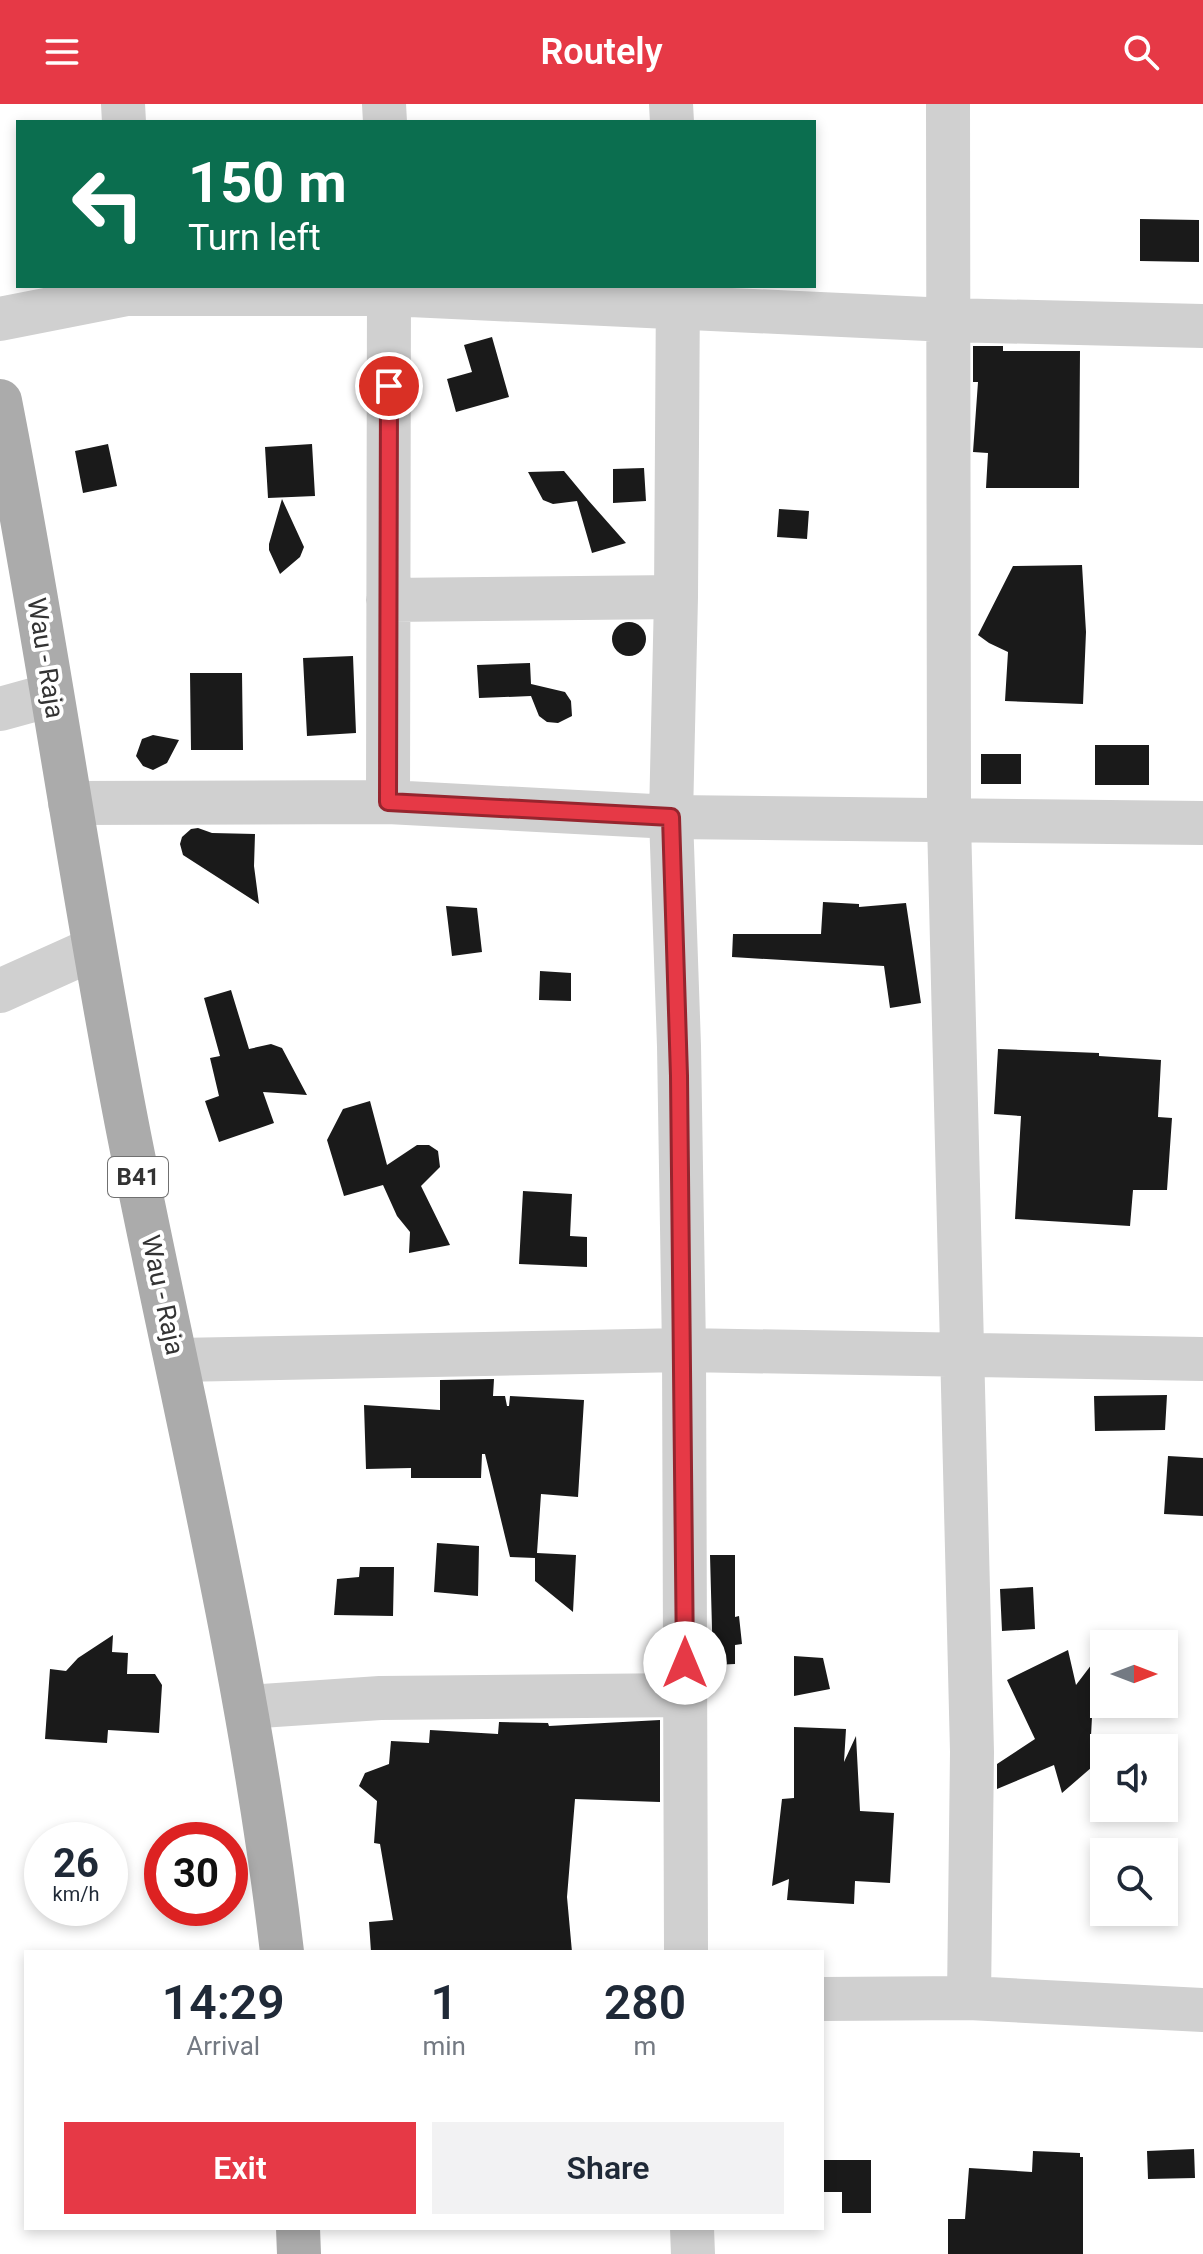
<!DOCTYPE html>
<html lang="en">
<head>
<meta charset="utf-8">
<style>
  :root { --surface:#fff; --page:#f2f2f3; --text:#1f2937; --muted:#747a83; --accent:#e63946 }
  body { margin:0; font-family:Roboto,sans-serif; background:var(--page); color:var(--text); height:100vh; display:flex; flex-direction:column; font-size:30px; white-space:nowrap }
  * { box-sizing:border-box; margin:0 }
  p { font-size:26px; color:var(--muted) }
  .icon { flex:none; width:44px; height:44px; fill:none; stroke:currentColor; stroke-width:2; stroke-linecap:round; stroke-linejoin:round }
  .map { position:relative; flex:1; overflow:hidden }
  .panel { position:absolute; left:24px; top:1846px; width:800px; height:280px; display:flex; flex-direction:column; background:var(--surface); border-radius:0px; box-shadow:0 4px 12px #0003 }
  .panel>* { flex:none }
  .hud { position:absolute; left:16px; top:16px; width:800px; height:168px; border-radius:0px; box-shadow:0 4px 12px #0003; background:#0b6e4f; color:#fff; overflow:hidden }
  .needle { width:52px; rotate:90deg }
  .fabs { position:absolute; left:1090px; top:1526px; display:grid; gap:16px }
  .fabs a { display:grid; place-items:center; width:88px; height:88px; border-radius:0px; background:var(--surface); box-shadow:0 4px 12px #0003; font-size:40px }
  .speed { position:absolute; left:24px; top:1718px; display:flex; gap:16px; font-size:40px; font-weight:700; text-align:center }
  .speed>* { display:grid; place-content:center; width:104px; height:104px; border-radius:50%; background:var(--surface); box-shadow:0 4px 12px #0003; line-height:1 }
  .speed small { font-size:20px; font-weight:400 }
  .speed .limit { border:12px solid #d22; background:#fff; color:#111 }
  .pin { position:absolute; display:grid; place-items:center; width:68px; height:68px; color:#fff; margin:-34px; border:4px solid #fff; border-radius:50%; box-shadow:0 2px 8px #0007 }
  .me { position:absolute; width:88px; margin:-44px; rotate:0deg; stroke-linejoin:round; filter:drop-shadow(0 0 6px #0008) }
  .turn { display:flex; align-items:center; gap:28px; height:168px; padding:0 40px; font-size:36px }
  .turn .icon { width:104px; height:104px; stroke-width:2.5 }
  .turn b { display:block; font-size:56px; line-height:68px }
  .eta { display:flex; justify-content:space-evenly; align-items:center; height:136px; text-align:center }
  .eta b { font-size:48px; font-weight:600; line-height:56px }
  .action { display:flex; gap:16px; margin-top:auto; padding:16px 40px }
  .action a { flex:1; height:92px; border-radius:0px; background:var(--accent); color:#fff; font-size:32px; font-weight:600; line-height:92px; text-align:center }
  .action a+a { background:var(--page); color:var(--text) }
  header { display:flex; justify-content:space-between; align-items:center; height:104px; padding:0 40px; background:var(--accent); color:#fff; font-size:36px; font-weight:600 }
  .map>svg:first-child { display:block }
  .building { fill:#1a1a1a }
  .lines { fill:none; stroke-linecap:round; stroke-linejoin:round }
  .minor { stroke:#d0d0d0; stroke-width:44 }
  .major { stroke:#ababab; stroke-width:44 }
  .route-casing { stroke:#96252e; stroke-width:20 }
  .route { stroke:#e63946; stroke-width:14 }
  .labels { text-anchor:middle; stroke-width:8; stroke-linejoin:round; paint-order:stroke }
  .shield { fill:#fff; stroke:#707070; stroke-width:2 }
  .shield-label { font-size:24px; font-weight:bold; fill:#333 }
  .street-label { font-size:26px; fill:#333; stroke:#fff }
</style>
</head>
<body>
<header><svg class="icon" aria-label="menu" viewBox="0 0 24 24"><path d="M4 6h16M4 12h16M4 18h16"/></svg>Routely<svg class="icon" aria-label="search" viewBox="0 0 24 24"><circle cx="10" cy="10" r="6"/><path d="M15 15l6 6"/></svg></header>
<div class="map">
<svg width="1203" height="2150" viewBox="0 0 1203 2150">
  <rect width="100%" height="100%" fill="#fff"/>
  <path class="building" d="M 1140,115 L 1199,116 L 1199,158 L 1140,157 Z
    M 492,233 L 509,293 L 456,308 L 447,275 L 472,268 L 464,241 Z
    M 973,242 L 1003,242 L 1003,247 L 1080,247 L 1079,384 L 986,384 L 988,349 L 973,348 L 978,278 L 973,278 Z
    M 108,340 L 117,382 L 83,389 L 75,347 Z
    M 312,340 L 315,392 L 268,394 L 265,343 Z
    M 644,364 L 646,397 L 613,399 L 613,365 Z
    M 564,367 L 588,396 L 626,439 L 592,449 L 577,397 L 553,400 L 543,396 L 528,368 Z
    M 282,395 L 304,443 L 300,453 L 280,470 L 269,446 L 269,440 Z
    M 779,405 L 809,407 L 807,435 L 777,433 Z
    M 1082,461 L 1086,528 L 1083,600 L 1005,597 L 1008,548 L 989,539 L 978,531 L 1013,462 Z
    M612 535a17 17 0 1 1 34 0a17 17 0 1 1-34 0Z
    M 353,552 L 356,629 L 307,632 L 303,554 Z
    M 530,559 L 531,580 L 565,588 L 571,597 L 572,612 L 558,619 L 547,618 L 539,612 L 531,592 L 479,594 L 477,561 Z
    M 190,569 L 242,569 L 243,646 L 191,646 Z
    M 153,631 L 179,636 L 167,659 L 153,666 L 143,662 L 136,652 L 142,635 Z
    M 1095,641 L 1149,641 L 1149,681 L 1095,681 Z
    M 981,650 L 1021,650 L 1021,680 L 981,680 Z
    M 198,724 L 212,729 L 255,730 L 254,762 L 259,800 L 183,751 L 180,740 L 182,733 L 191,725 Z
    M 823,798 L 859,800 L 859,803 L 906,799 L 921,899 L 890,904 L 884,862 L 732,853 L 733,830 L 821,830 Z
    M 446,802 L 477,804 L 482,848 L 452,852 Z
    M 540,867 L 571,869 L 571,897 L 539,896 Z
    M 231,886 L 249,945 L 271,940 L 282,944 L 307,991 L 263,988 L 274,1019 L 219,1038 L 205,997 L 219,992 L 210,954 L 220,952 L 204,894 Z
    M 998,945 L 1099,949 L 1099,952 L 1161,956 L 1158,1013 L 1172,1014 L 1167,1086 L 1133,1086 L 1130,1122 L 1015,1115 L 1021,1012 L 994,1010 Z
    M 370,997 L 387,1061 L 417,1041 L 429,1041 L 438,1047 L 440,1063 L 421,1082 L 450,1141 L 409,1149 L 410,1128 L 397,1112 L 383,1081 L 344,1092 L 327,1036 L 343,1005 Z
    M 523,1087 L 572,1090 L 570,1132 L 587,1133 L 587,1163 L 519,1160 Z
    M 494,1275 L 493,1292 L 505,1292 L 507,1302 L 509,1302 L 510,1292 L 584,1296 L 578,1393 L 541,1390 L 537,1449 L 576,1451 L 573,1508 L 535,1477 L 535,1454 L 510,1453 L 485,1350 L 482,1350 L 481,1374 L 411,1374 L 411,1364 L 366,1365 L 364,1301 L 440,1306 L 440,1276 Z
    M 1167,1291 L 1165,1326 L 1095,1327 L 1094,1292 Z
    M 1168,1352 L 1203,1354 L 1203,1412 L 1164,1410 Z
    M 437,1439 L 479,1442 L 478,1492 L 434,1488 Z
    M 710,1451 L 735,1451 L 735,1513 L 739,1512 L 742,1540 L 735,1541 L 735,1560 L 713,1561 Z
    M 360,1463 L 394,1463 L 393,1512 L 334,1511 L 337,1475 L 359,1473 Z
    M 1033,1483 L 1035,1525 L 1002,1527 L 1000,1485 Z
    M 113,1531 L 112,1548 L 128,1549 L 127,1570 L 155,1570 L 162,1581 L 159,1629 L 108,1626 L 107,1639 L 45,1635 L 50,1565 L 66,1567 L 78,1554 Z
    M 1068,1546 L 1076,1581 L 1095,1556 L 1091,1632 L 1101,1647 L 1099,1657 L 1062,1689 L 1054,1661 L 997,1685 L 997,1660 L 1035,1635 L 1007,1576 Z
    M 794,1552 L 823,1554 L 830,1585 L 794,1592 Z
    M 660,1616 L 660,1698 L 575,1695 L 567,1793 L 572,1848 L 371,1848 L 369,1818 L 393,1816 L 380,1740 L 374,1739 L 377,1697 L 359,1682 L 365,1669 L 389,1660 L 391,1637 L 429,1639 L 430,1626 L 498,1630 L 499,1618 L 548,1619 L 549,1622 Z
    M 794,1623 L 846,1625 L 844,1658 L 856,1632 L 860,1707 L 894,1709 L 890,1779 L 855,1777 L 854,1800 L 787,1796 L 789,1775 L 772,1782 L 782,1695 L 794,1694 Z
    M 1194,2045 L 1195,2074 L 1148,2075 L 1147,2047 Z
    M 1033,2047 L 1080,2049 L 1080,2053 L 1083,2053 L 1083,2150 L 948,2150 L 948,2115 L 965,2115 L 969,2064 L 1032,2068 Z
    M 822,2056 L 871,2056 L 871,2109 L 842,2109 L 842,2088 L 822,2088 Z"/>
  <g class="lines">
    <path class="minor" d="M 123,0 L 124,18
      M 384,0 L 385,18
      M 671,0 L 672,18
      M 948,0 L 949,717 L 972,1648 L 969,1894
      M 678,182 L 676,493 L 671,713 L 679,942 L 684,1246 L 686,1848
      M 0,215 L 127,190 L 389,190 L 948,216 L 1203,222
      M 388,496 L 676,493
      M 0,605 L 51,591
      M 388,698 L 389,182
      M 70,699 L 388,698 L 671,713 L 1203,719
      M 0,887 L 93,845
      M 177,1256 L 684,1246 L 1203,1255
      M 246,1603 L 380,1594 L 685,1591
      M 822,1895 L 969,1894 L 1203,1906
      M 692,2124 L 693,2150"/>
    <path class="major" d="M 0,297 C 48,541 81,787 129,1031 C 183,1303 250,1572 282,1848
      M 298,2124 L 299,2150"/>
  </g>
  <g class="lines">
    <g class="route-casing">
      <path id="route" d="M 389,282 L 388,698 L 671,713 L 679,972 L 685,1559"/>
    </g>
    <use href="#route" class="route"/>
  </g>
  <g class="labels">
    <rect class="shield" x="108" y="1053" width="60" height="40" rx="6"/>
    <g class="shield-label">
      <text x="138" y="1081">B41</text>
    </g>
    <g class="street-label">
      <text transform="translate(46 554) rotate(81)" y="9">Wau - Raja</text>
      <text transform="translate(163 1191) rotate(78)" y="9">Wau - Raja</text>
    </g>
  </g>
</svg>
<div class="fabs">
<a><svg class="needle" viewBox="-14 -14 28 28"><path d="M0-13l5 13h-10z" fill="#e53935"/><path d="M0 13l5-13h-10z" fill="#747a83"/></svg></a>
<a><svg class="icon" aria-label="sound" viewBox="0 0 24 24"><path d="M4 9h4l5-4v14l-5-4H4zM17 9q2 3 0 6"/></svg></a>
<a><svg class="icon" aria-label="search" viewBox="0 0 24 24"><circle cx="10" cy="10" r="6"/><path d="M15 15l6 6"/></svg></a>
</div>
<div class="speed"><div>26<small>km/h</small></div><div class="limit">30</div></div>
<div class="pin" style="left:389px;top:282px;background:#d93025"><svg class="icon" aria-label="arrive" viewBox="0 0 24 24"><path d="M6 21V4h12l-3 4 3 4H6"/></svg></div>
<svg class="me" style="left:685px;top:1559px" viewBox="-20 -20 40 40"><circle r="19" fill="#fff"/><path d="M0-13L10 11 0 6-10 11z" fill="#e63946"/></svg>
<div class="hud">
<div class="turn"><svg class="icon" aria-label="left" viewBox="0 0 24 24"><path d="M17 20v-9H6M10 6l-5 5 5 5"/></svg><div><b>150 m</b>Turn left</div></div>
</div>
<section class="panel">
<div class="eta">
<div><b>14:29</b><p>Arrival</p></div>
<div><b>1</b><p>min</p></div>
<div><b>280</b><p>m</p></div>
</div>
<div class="action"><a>Exit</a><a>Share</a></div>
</section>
</div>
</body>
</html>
